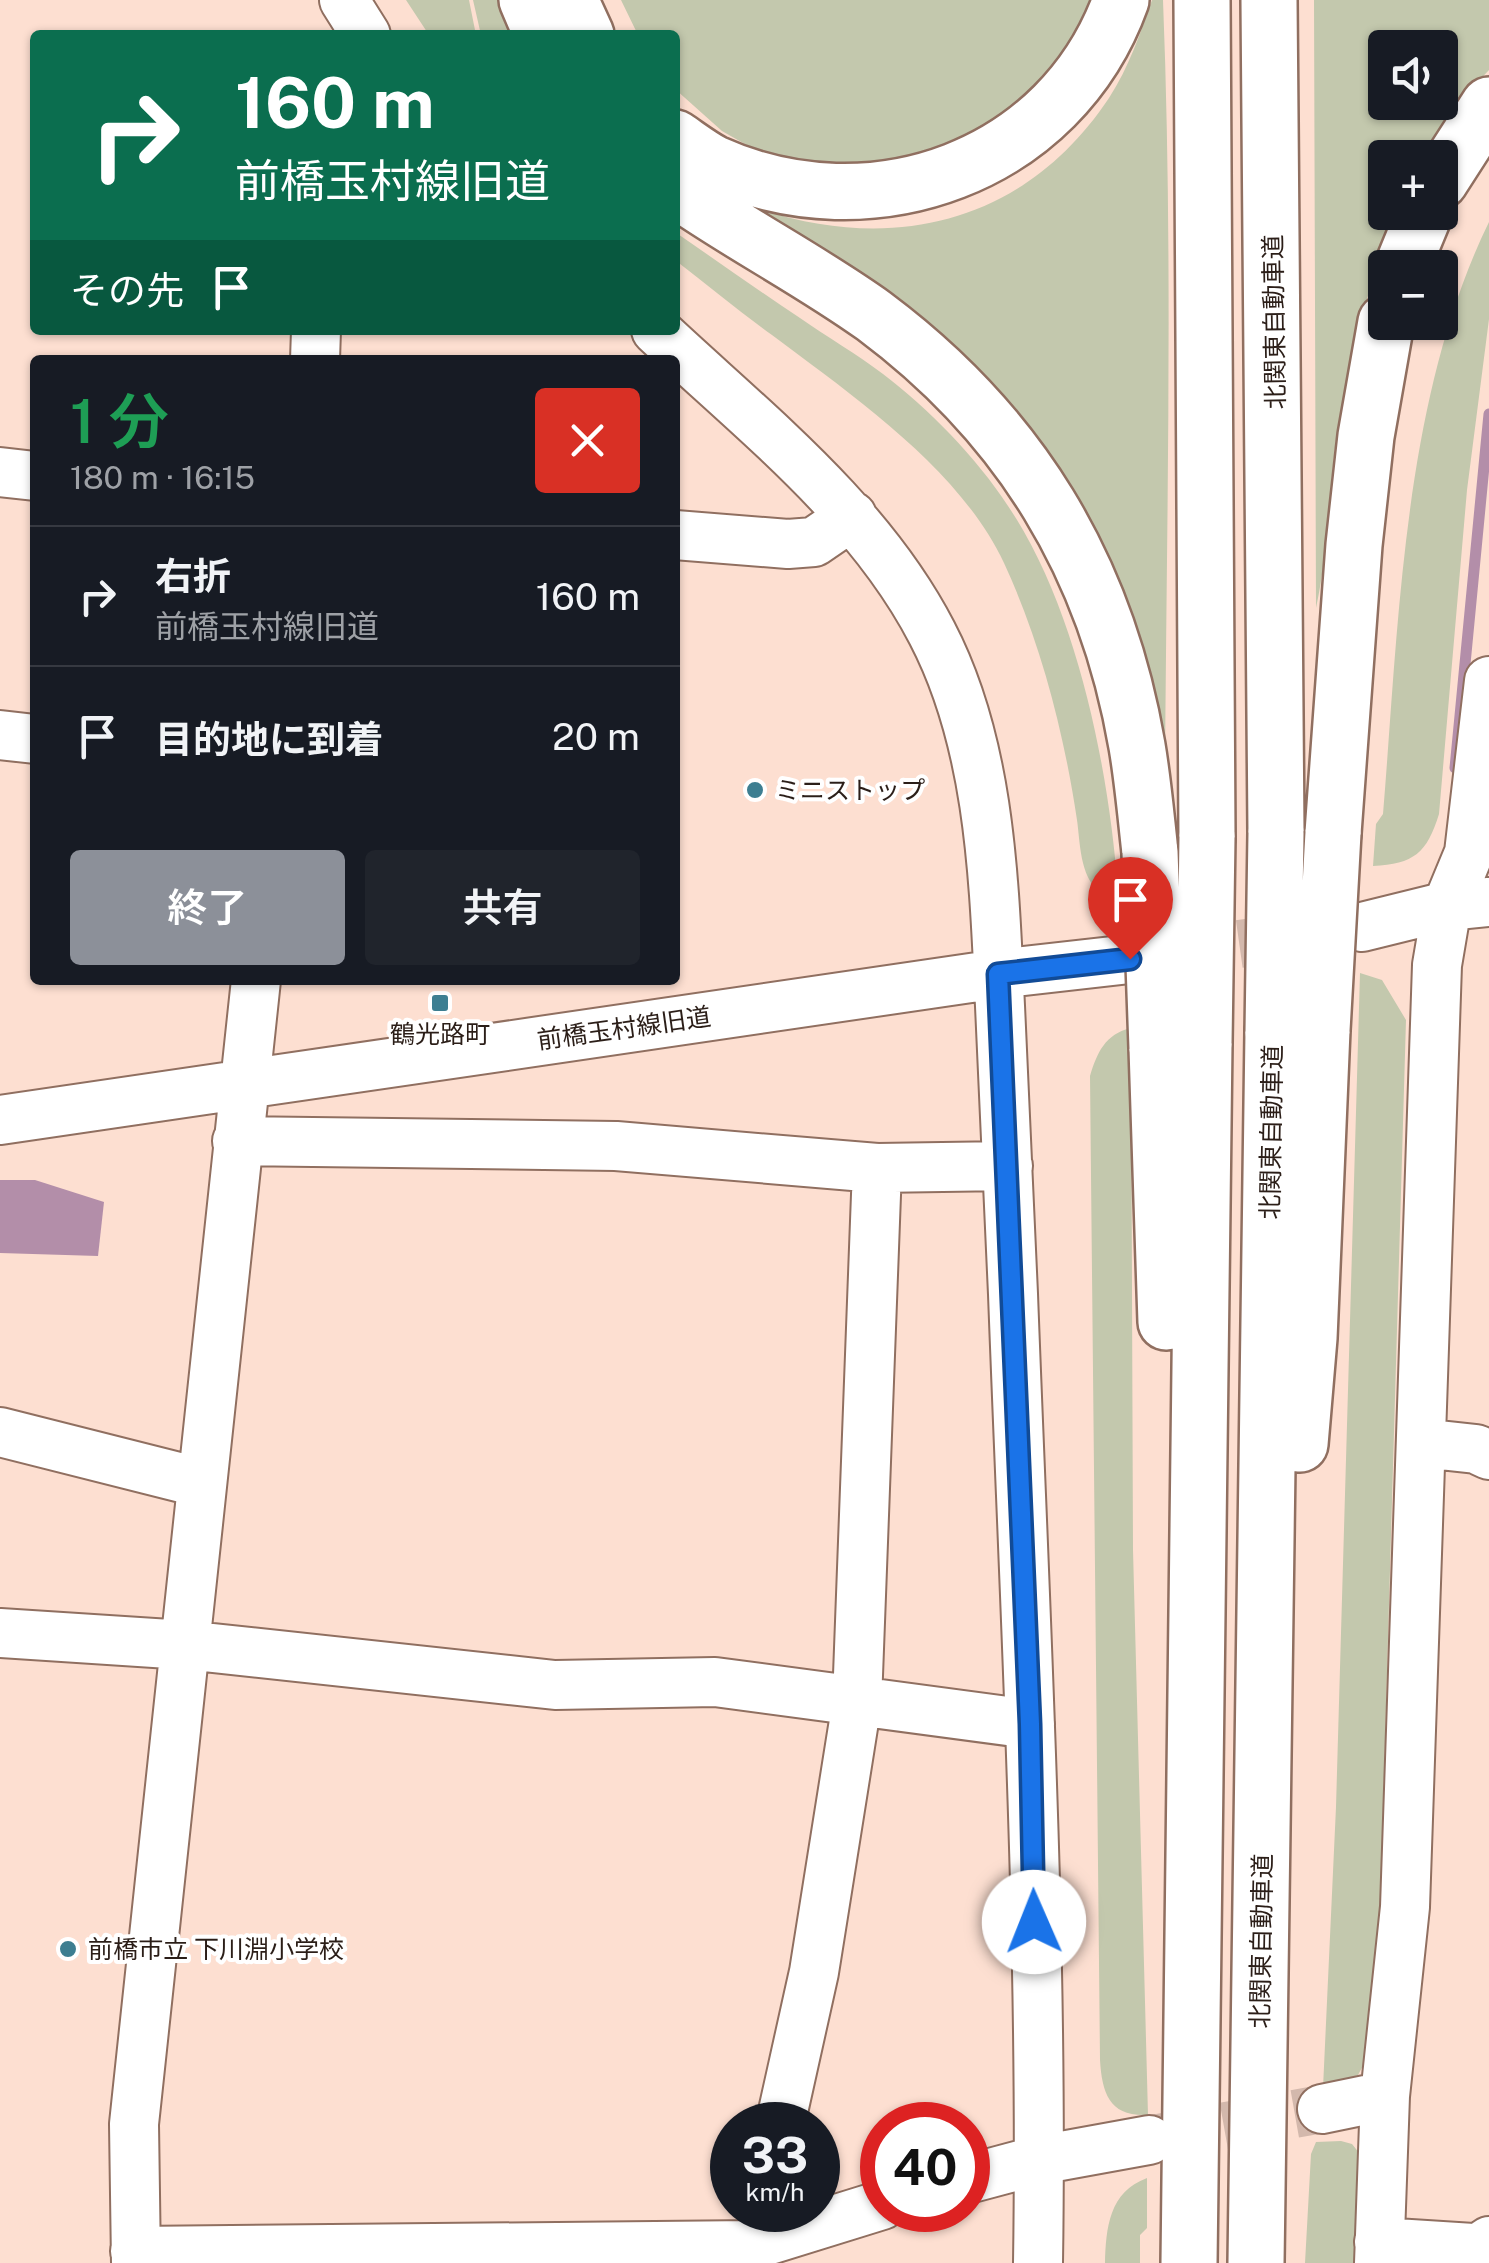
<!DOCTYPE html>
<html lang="ja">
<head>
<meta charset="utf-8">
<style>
  :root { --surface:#171b24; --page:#20242c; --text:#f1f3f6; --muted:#9ea1a6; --line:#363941; --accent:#8c9099 }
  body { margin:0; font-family:"Public Sans","Noto Sans JP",sans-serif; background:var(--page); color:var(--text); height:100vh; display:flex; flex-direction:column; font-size:38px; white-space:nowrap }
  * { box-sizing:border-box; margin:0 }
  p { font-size:32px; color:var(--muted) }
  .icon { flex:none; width:55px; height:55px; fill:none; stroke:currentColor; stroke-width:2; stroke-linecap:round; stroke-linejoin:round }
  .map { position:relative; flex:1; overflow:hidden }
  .sheet { position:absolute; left:30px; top:355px; width:650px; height:630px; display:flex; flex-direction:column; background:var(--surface); border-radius:10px; box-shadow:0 2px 8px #0004 }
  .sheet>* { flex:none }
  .guide { position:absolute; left:30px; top:30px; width:650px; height:305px; border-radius:10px; box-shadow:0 2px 8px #0004; background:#0b6e4f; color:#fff; overflow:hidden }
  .tools { position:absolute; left:1368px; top:30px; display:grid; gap:20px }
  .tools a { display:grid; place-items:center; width:90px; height:90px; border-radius:10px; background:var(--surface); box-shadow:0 2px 8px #0004; font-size:50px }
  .speed { position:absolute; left:710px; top:2102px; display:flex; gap:20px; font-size:50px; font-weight:700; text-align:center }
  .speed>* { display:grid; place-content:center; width:130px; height:130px; border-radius:50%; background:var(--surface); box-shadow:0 2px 8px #0004; line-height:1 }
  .speed small { font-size:25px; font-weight:400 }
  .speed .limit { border:15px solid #d22; background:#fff; color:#111 }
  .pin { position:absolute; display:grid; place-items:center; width:85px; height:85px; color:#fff; margin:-102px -42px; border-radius:50% 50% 50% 0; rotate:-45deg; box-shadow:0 0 10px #0007 }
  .pin .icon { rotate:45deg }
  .me { position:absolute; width:110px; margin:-55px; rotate:359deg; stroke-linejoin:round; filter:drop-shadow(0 0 8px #0008) }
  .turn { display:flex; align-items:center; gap:35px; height:210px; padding:0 40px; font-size:45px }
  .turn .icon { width:130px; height:130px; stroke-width:2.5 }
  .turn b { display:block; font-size:70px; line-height:85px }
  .then { display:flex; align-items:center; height:95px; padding:0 40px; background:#0003; gap:20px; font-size:38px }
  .round { display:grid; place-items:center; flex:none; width:105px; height:105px; border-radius:10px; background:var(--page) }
  .headline { display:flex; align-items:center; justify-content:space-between; height:170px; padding:0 40px }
  h1 { font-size:60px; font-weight:600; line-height:75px; color:#1e9e55 }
  .primary-button { display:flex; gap:20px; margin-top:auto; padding:20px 40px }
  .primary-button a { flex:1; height:115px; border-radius:10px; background:var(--accent); color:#fff; font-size:40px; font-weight:600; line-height:115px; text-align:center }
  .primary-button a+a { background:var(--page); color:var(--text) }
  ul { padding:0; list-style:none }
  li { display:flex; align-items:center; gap:30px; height:140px; padding:0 40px; border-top:2px solid var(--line) }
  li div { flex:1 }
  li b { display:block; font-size:38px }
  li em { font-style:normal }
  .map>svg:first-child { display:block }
  .green { fill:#c3c8ad; fill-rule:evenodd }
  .water { fill:#b38ea9 }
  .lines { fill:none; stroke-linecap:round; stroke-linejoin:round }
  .stream { stroke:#b38ea9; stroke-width:11 }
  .minor-tunnel { stroke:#d3b8ac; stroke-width:48; stroke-dasharray:48 24; stroke-linecap:butt }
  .minor-casing { stroke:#906f60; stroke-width:52 }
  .highway-casing { stroke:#906f60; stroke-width:60 }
  .minor { stroke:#fff; stroke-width:48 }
  .highway { stroke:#fff; stroke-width:55 }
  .highway-bridge-casing { stroke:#906f60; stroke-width:60; stroke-linecap:butt }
  .highway-bridge { stroke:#fff; stroke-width:55 }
  .route-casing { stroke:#114b97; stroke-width:25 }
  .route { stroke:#1a73e8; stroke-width:18 }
  .poi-dot { fill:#3d7e91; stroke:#fff; stroke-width:4 }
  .labels { text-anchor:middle; stroke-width:8; stroke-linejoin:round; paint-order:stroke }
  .street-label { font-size:25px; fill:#2b1e18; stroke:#fff }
  .poi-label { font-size:25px; fill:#2b1e18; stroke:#fff; text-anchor:start }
</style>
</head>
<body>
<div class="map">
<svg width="1489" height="2263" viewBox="0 0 1489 2263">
  <rect width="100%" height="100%" fill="#fddfd1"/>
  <path class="green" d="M 406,0 L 469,0 L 476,35 L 429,35 Z
    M 473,0 L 501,0 L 512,35 L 481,35 Z
    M 621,0 L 1100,0 L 1037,100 L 941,153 L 828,170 L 771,159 L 722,131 L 675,89 L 675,35 L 638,35 Z
    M 1152,0 L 1163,0 C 1173,252 1167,505 1165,757 L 1101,560 L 753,207 C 892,255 1025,224 1109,98 C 1129,67 1140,34 1152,0 Z
    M 1314,0 L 1489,0 L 1489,70 L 1474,86 L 1430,157 L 1385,158 L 1385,212 L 1400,213 C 1367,277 1343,384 1334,456 C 1328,507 1327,558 1316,608 ZM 1385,48 L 1440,48 L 1440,102 L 1385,102 Z
    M 1489,222 L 1489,319 L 1467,490 L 1439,814 C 1427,853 1414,864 1373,866 L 1376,824 L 1383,814 C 1399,621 1403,398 1489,222 Z
    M 675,232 C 717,261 758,290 800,318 C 827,337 857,354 883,374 C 929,409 976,457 1008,506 C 1077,608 1109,769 1118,891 L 1099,890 C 1080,878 1080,841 1077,820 C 1064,733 1041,643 1004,563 C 960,469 853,396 772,335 C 739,311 707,285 675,260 Z
    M 1360,973 L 1382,980 L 1406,1020 L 1380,1913 L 1365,2062 L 1358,2075 L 1323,2088 L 1336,1807 Z
    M 1131,1028 L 1133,1550 L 1148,2115 C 1110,2117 1102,2094 1100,2060 L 1090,1076 C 1097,1053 1105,1034 1131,1028 Z
    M 1341,2141 L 1352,2144 L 1364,2159 L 1359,2263 L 1305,2263 L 1311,2154 L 1316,2142 Z
    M 1147,2178 L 1147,2228 L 1140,2235 L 1140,2263 L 1105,2263 C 1106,2228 1109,2192 1147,2178 Z"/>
  <path class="water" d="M 0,1180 L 35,1180 L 104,1202 L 98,1256 L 0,1253 Z"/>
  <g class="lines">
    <path class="stream" d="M 1455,768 L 1489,414"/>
    <path class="minor-tunnel" d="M 1168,954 L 1310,934
      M 1153,2139 L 1322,2109"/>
    <g class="minor-casing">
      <path id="minor" d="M 344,0 L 366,35
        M 656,330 C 755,423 869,511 932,633 C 991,746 994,882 1000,1006 C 1005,1102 1009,1198 1013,1294 C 1025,1617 1043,1940 1038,2263
        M 315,360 L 316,330
        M 0,472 L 35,476
        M 675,535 L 788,544 L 814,542 L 852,516
        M 0,735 L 35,739
        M 1362,927 L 1447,906 L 1489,902
        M 0,1120 L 998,974 L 1130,959
        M 237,1141 L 616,1146 L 877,1168 L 1008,1166
        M 0,1432 L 202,1483
        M 1421,1443 L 1476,1449 L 1489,1455
        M 0,1633 L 185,1645 L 555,1685 L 715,1682 L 1030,1724
        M 1322,2109 L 1385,2096
        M 780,2125 L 814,1972 L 857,1702 L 877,1168
        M 968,2179 L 1039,2160 L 1149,2140
        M 1379,2242 L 1473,2248 L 1482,2247 L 1489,2241
        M 135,2251 L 753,2245 L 882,2205
        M 136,2263 L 134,2124 L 256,980
        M 1379,2263 L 1385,2096 L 1405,1907 L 1437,965 L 1447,906 L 1469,853 L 1489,681"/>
    </g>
    <g class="highway-casing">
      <path id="highway" d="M 527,0 L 542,35
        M 570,0 L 586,35
        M 1202,0 L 1207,837
        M 1269,0 L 1276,833
        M 675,138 C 687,146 700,156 713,163 C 872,235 1061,167 1121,0
        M 1440,181 L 1489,105
        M 675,189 C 739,234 810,270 874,316 C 1020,425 1106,566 1137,746 C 1143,781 1146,817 1150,852
        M 1402,268 L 1425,212
        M 1333,833 L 1354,545 L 1366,436 L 1386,322
        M 1157,1048 L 1166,1322
        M 1300,1444 L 1309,1338 L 1322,1030
        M 1189,2263 L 1204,1043
        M 1256,2263 L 1273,1032"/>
    </g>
    <use href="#minor" class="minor"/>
    <use href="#highway" class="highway"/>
    <g class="highway-bridge-casing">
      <path id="highway-bridge" d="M 1150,852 L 1157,1048
        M 1322,1030 L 1333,833
        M 1273,1032 L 1276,833
        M 1204,1043 L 1207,837"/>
    </g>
    <use href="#highway-bridge" class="highway-bridge"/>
  </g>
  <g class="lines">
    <g class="route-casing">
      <path id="route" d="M 1034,1922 L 1030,1724 L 998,974 L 1130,959"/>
    </g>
    <use href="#route" class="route"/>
  </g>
  <g class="poi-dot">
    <circle cx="755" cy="790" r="10"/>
    <rect x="430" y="993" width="20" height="20" rx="5"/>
    <circle cx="68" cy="1949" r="10"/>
  </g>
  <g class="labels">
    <g class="street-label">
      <text transform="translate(1274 322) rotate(-91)" y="9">北関東自動車道</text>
      <text transform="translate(624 1028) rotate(-8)" y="9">前橋玉村線旧道</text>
      <text transform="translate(1271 1132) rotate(-89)" y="9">北関東自動車道</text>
      <text transform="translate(1261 1941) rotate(-89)" y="9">北関東自動車道</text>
    </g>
    <g class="poi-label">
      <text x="775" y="799">ミニストップ</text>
      <text x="440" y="1043" text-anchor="middle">鶴光路町</text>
      <text x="88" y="1958">前橋市立 下川淵小学校</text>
    </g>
  </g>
</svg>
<div class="tools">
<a><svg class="icon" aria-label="sound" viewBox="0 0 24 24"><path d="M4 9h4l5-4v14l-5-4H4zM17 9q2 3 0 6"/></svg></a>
<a>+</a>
<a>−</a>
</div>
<div class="speed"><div>33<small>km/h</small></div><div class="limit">40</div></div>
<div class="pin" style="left:1130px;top:959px;background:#d93025"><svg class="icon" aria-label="arrive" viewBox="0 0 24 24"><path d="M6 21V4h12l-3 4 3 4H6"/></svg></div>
<svg class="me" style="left:1034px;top:1922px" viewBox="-20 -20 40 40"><circle r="19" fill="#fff"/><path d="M0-13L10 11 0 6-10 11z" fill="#1a73e8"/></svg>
<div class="guide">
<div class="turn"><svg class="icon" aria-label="right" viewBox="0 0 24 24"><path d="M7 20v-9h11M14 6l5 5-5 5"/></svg><div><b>160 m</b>前橋玉村線旧道</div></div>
<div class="then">その先<svg class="icon" aria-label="arrive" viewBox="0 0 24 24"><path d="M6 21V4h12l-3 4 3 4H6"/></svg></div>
</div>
<section class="sheet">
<div class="headline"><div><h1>1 分</h1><p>180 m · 16:15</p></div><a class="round" style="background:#d93025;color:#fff"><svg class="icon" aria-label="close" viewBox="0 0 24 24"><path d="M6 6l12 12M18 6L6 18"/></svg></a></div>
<ul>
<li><svg class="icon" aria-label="right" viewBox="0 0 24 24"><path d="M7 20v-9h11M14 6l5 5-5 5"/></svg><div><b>右折</b><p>前橋玉村線旧道</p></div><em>160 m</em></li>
<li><svg class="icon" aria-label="arrive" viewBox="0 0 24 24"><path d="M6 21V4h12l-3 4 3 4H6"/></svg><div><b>目的地に到着</b></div><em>20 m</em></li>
</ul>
<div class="primary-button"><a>終了</a><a>共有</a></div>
</section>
</div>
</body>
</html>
